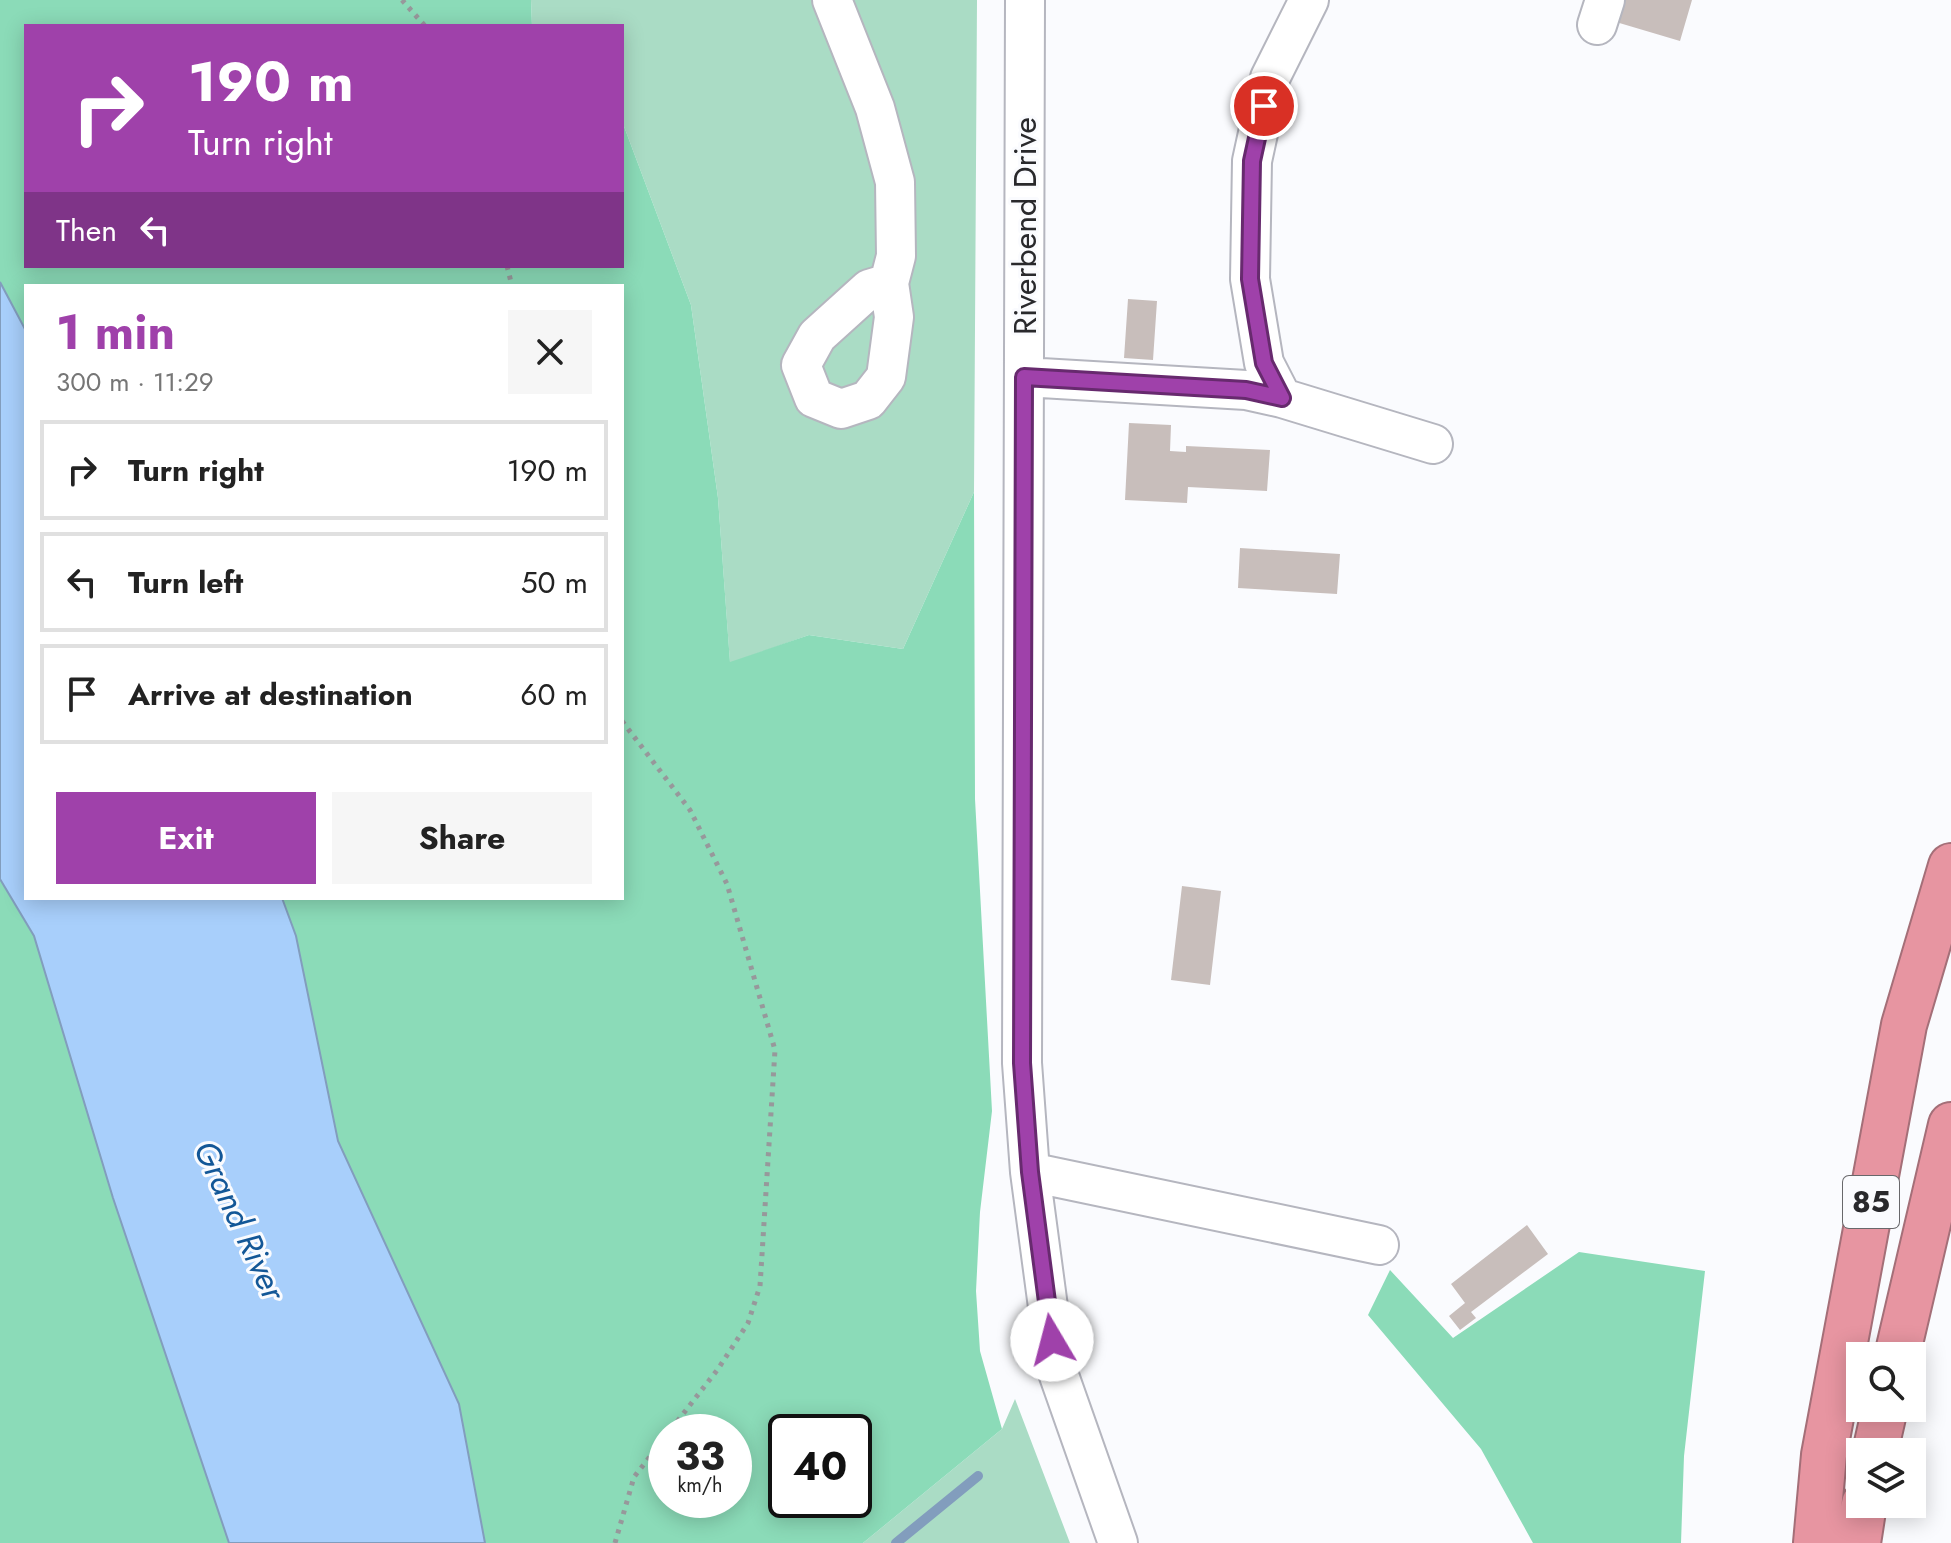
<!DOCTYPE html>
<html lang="en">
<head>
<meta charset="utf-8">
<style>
  :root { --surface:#fff; --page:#f6f6f6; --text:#222; --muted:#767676; --line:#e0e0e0; --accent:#9f41aa }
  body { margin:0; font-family:Jost,sans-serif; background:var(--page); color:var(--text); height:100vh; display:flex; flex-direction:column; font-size:30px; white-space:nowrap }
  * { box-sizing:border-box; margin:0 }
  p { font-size:26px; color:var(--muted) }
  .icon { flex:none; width:44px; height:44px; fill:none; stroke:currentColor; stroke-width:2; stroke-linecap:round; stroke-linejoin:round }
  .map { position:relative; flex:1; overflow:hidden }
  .details { position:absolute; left:24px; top:284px; width:600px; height:616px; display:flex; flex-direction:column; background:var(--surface); border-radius:0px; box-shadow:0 4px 20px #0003 }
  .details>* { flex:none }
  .guide { position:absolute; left:24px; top:24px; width:600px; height:244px; border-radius:0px; box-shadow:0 4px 20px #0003; background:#9f41aa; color:#fff; overflow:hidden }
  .buttons { position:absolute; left:1846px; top:1342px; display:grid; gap:16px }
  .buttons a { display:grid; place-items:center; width:80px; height:80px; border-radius:0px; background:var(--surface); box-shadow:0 4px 20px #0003; font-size:40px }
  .speed { position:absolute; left:648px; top:1414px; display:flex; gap:16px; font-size:40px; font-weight:700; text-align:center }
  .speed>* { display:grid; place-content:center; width:104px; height:104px; border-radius:50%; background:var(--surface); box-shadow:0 4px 20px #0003; line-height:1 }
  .speed small { font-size:20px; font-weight:400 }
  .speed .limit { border:4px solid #111; border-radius:12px; background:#fff; color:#111 }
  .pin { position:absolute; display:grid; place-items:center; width:68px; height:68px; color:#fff; margin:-34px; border:4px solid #fff; border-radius:50%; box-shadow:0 2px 8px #0007 }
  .me { position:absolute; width:88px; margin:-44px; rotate:352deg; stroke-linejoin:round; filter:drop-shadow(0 0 6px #0008) }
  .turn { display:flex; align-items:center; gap:28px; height:168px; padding:0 32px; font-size:36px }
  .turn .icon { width:104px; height:104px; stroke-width:2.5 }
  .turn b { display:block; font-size:56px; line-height:68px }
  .then { display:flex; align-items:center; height:76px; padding:0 32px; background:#0003; gap:16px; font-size:30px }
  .round { display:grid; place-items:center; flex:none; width:84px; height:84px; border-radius:0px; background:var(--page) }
  .overview { display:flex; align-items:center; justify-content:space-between; height:136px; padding:0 32px }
  h1 { font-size:48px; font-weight:700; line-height:60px; color:var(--accent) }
  .cta { display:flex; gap:16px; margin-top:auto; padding:16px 32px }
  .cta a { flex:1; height:92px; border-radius:0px; background:var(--accent); color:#fff; font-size:32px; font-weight:700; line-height:92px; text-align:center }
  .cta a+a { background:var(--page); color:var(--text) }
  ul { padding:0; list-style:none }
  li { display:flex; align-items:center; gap:24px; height:100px; margin:0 16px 12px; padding:0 16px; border:4px solid var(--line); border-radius:0px }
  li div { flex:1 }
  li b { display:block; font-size:30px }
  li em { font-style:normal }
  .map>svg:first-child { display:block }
  .green { fill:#aadcc5 }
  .forest { fill:#8bdbb8; fill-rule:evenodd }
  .water { fill:#a8cffb; stroke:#829dbd; stroke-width:2 }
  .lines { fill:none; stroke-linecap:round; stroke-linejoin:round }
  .stream { stroke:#829dbd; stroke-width:10 }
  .building { fill:#c8bebb }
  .minor-casing { stroke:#b5b6bf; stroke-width:42 }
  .highway-casing { stroke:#a46f78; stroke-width:48 }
  .path { stroke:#97989b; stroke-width:5; stroke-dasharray:4 6; stroke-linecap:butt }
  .minor { stroke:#fff; stroke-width:38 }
  .highway { stroke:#e795a1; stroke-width:44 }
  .route-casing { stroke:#672a6e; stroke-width:20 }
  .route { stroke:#9f41aa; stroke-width:14 }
  .labels { text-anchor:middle; stroke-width:6; stroke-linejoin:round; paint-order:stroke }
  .shield { fill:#fafbfe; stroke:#68686b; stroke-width:2 }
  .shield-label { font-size:30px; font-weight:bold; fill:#29292c }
  .street-label { font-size:32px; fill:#29292c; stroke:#fafbfe }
  .water-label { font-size:34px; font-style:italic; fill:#135797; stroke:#fafbfe }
</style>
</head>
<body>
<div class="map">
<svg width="1951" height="1543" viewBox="0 0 1951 1543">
  <rect width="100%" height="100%" fill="#fafbfe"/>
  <path class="green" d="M 531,0 L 977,0 L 974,492 L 903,649 L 809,635 L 730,663 L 718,498 L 691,305 L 622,121 L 622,26 L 532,26 Z
    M 1015,1399 L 1070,1543 L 863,1543 L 1002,1429 Z"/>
  <path class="forest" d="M 0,0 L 531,0 L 532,26 L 26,26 L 26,266 L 622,266 L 622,121 L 691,305 L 718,498 L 730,662 L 809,635 L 903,649 L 974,492 L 975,799 L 992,1111 L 980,1212 L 976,1291 L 980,1351 L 1002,1429 L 863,1543 L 485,1543 L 459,1404 L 338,1141 L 296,936 L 282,898 L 622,898 L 622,286 L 26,286 L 26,331 L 0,282 ZM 666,1432 L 734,1432 L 734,1500 L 666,1500 ZM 786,1432 L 854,1432 L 854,1500 L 786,1500 Z
    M 0,879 L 34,936 L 113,1198 L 229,1543 L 0,1543 Z
    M 1579,1252 L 1705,1271 L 1684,1456 L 1681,1543 L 1533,1543 L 1481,1449 L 1368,1315 L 1390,1270 L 1453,1338 Z"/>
  <path class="water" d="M 0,282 L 26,331 L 26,898 L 282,898 L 296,936 L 338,1141 L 459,1404 L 485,1543 L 229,1543 L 113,1198 L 34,936 L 0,879 Z"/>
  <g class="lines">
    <path class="stream" d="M 896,1543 L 978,1476"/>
  </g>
  <path class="building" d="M 1622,0 L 1692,0 L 1680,41 L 1616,22 Z
    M 1128,299 L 1157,301 L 1153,360 L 1124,358 Z
    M 1129,423 L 1171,425 L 1170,451 L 1186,452 L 1186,446 L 1270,450 L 1267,491 L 1188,487 L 1187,503 L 1125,500 Z
    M 1240,548 L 1340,554 L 1337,594 L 1238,588 Z
    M 1182,886 L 1221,891 L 1210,985 L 1171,980 Z
    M 1527,1225 L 1548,1254 L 1471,1312 L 1476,1318 L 1460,1330 L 1449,1316 L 1465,1303 L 1451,1284 Z"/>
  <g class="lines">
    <g class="minor-casing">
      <path id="minor" d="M 832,0 L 875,108 L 895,182 L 896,256 L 889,283 L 894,317 L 886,377 L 868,400 L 841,409 L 814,398 L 801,365 L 817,336 L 869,289 L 889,283
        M 1025,0 L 1022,1063 L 1030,1172 L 1056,1367 L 1118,1543
        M 1597,25 L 1605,0
        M 1024,377 L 1246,390 L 1282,398 L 1433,444
        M 1282,398 L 1264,363 L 1250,279 L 1252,161 L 1270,78 L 1309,0
        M 1030,1172 L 1379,1245"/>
    </g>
    <g class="highway-casing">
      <path id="highway" d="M 1897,1356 L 1951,1125
        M 1875,1452 L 1885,1408
        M 1816,1543 L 1824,1455 L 1904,1025 L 1951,866
        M 1858,1543 L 1864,1504"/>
    </g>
    <path class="path" d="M 402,0 L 425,26
      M 507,266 L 512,286
      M 622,721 L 690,810 L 727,884 L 775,1050 L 760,1286 L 748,1323 L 718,1369 L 669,1432
      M 615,1543 L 634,1477 L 666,1436"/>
    <use href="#minor" class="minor"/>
    <use href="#highway" class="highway"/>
  </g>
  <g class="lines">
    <g class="route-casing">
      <path id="route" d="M 1052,1340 L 1030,1172 L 1022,1063 L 1024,377 L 1246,390 L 1282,398 L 1264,363 L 1250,279 L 1252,161 L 1264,106"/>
    </g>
    <use href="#route" class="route"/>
  </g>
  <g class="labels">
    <rect class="shield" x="1843" y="1176" width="56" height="52" rx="6"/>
    <g class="shield-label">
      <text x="1871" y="1212">85</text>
    </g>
    <g class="street-label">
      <text transform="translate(1025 226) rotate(-90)" y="11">Riverbend Drive</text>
    </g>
    <g class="water-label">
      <text transform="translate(240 1220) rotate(65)" y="12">Grand River</text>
    </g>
  </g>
</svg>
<div class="buttons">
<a><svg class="icon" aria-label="search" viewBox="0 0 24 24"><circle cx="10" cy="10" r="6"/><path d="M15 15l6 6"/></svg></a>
<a><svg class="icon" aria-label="layers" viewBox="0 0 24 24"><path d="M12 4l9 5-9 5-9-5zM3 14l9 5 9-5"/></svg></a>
</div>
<div class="speed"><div>33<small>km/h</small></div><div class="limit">40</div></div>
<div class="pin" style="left:1264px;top:106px;background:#d93025"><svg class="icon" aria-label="arrive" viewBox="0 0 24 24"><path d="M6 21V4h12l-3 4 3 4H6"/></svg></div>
<svg class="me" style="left:1052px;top:1340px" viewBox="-20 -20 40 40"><circle r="19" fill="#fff"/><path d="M0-13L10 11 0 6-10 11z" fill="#9f41aa"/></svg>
<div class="guide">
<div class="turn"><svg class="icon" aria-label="right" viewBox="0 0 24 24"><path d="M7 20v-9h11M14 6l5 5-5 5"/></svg><div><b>190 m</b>Turn right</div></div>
<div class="then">Then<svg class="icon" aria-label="left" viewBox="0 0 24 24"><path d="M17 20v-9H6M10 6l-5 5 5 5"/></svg></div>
</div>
<section class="details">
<div class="overview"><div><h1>1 min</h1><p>300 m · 11:29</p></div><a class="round"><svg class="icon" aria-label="close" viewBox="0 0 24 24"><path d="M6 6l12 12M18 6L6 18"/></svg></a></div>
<ul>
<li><svg class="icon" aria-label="right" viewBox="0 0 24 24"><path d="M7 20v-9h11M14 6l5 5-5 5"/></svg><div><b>Turn right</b></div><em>190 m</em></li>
<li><svg class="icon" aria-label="left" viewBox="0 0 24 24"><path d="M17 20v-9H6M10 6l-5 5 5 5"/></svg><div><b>Turn left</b></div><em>50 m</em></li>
<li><svg class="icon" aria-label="arrive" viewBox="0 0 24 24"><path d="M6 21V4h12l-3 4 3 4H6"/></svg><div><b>Arrive at destination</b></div><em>60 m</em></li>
</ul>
<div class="cta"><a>Exit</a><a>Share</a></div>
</section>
</div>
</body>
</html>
